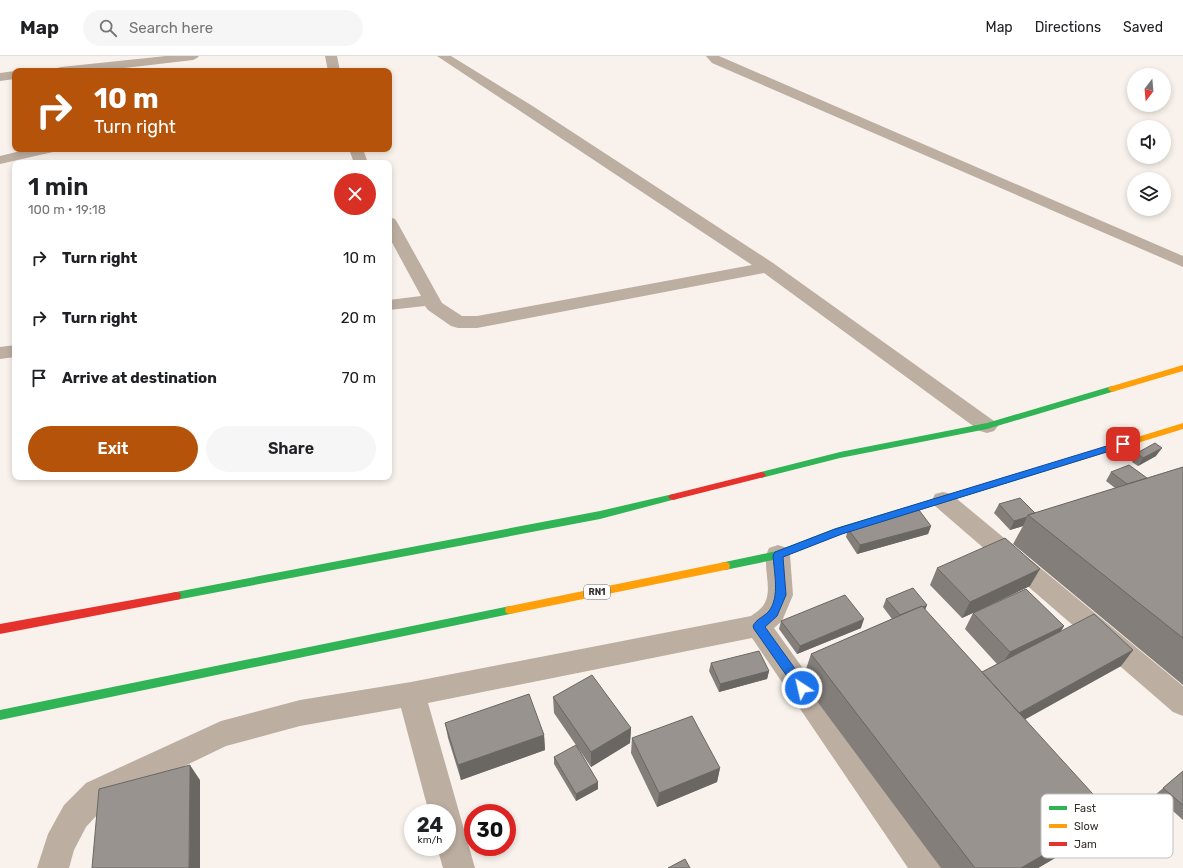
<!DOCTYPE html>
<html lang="en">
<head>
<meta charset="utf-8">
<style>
  :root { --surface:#fff; --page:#f6f6f6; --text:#202124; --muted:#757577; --line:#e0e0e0; --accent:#b45309 }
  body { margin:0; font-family:Rubik,sans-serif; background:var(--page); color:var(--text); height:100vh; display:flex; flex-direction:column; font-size:15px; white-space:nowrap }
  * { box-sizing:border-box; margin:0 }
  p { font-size:13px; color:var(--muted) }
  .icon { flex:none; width:22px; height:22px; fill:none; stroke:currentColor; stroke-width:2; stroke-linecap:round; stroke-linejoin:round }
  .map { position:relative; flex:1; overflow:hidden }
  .panel { position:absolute; left:12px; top:104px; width:380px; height:320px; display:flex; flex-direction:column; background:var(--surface); border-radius:8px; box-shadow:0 2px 6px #0003 }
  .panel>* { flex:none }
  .banner { position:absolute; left:12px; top:12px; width:380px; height:84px; border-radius:8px; box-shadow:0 2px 6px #0003; background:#b45309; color:#fff; overflow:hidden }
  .needle { width:26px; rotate:196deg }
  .fabs { position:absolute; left:1127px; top:12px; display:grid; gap:8px }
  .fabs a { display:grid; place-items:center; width:44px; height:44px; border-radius:50%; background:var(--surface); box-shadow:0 2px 6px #0003; font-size:20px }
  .speed { position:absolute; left:404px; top:748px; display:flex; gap:8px; font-size:20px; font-weight:700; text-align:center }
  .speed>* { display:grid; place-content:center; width:52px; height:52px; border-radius:50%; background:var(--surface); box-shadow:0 2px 6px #0003; line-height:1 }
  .speed small { font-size:10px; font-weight:400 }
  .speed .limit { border:6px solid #d22; background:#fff; color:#111 }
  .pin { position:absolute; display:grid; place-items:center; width:34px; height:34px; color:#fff; margin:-17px; border-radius:8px; box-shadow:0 2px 6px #0006 }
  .me { position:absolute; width:44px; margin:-22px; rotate:325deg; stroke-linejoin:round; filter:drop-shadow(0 0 3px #0008) }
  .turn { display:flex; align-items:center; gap:14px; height:84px; padding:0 16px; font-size:18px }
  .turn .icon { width:52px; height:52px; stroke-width:2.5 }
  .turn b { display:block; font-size:28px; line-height:34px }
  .round { display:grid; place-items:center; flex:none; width:42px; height:42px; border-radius:21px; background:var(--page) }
  .headline { display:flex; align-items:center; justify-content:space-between; height:68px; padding:0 16px }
  h1 { font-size:24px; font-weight:600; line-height:30px }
  .primary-button { display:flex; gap:8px; margin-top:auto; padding:8px 16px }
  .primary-button a { flex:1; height:46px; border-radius:24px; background:var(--accent); color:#fff; font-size:16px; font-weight:600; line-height:46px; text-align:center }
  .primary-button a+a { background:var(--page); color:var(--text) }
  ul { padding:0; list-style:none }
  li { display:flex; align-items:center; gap:12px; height:60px; padding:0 16px }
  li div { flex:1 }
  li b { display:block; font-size:15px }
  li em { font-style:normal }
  header { display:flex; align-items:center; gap:24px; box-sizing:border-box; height:56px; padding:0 20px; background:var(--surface); border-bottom:1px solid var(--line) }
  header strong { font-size:19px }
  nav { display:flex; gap:22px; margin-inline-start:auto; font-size:14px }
  .search { width:280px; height:36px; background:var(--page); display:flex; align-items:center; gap:10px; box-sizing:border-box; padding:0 14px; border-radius:22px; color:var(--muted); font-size:15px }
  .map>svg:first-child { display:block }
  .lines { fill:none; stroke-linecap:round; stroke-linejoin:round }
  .street { fill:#bcaea1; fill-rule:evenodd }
  .fast { fill:#30b455; fill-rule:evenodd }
  .slow { fill:#ff9f0a; fill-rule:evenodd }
  .jam { fill:#e5322d; fill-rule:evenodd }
  .wall { fill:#837e7a }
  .shaded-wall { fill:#6a6763 }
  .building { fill:#98938e; stroke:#6a6763 }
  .route { fill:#1a73e8; stroke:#114b97 }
  .labels { text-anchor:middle; stroke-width:4; stroke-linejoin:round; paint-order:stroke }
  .shield { fill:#fff; stroke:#726e6b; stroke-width:1 }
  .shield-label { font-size:9px; font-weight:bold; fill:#36302b }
  .key { fill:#fff; stroke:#c3c1bf; stroke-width:1 }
  .key-label { font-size:11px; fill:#36302b }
</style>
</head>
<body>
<header>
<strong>Map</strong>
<div class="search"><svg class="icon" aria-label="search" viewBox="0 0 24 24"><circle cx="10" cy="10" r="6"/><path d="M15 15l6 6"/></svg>Search here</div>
<nav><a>Map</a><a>Directions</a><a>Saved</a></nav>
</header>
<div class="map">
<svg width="1183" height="812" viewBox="0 0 1183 812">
  <rect width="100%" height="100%" fill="#f9f2ec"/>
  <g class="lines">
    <path class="street" d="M 166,0 L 199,0 L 197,2 L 193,4 L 99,15 L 55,15 L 57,12 L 61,11 Z
      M 325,0 L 337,0 L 340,15 L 328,15 Z
      M 437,0 L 451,0 L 531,49 L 773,207 L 994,365 L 998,370 L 994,375 L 987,377 L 980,375 L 764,217 L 477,272 L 458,272 L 451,270 L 428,254 L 425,250 L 389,254 L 389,244 L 421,240 L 389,181 L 389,161 L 395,163 L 397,166 L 442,247 L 462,260 L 477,260 L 752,209 Z
      M 706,0 L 719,0 L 1183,200 L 1183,211 L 712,7 Z
      M 15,15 L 15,23 L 0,25 L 0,17 Z
      M 29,93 L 55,93 L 53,96 L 0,108 L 0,100 Z
      M 349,93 L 363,93 L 368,107 L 354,107 Z
      M 15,289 L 15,301 L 0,303 L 0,291 Z
      M 943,436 L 951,438 L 1183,630 L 1183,660 L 1173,656 L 935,450 L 932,444 L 935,438 Z
      M 778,489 L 787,492 L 790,499 L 793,539 L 782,565 L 774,572 L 938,801 L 943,812 L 908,812 L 752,582 L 428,647 L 475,812 L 443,812 L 437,791 L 447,791 L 447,757 L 429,757 L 401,652 L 300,670 L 226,690 L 108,747 L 86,771 L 74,794 L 69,812 L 37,812 L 48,778 L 64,749 L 86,727 L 221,665 L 300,644 L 411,626 L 751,560 C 755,557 760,554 763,550 C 775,533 760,510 769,492 Z"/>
    <path class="fast" d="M 1112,330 L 1116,333 L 1115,335 L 987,373 L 840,402 L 761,422 L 756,419 L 761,416 L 840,396 L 987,367 Z
      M 1043,410 L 1048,413 L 1046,415 L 842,478 L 778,503 L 725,514 L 721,513 L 720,510 L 721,507 L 725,506 L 777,495 L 836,472 Z
      M 673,438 L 676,439 L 678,441 L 676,443 L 600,463 L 176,544 L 172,543 L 171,540 L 172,537 L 176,536 L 600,455 Z
      M 510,550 L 514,551 L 515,554 L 514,557 L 510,558 L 0,664 L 0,654 Z"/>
    <path class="slow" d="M 1183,309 L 1183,315 L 1112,336 L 1108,333 L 1109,331 Z
      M 1183,367 L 1183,373 L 1043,416 L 1038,413 L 1040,411 Z
      M 725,506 L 729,507 L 730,510 L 729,513 L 725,514 L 510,558 L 506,557 L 505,554 L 506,551 L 510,550 Z"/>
    <path class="jam" d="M 761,416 L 764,417 L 766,419 L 764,421 L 673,444 L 670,443 L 668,441 L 670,439 L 673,438 Z
      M 176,536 L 180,537 L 181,540 L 180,543 L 176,544 L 0,578 L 0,568 Z"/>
  </g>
  <path class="wall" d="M 1137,397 L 1156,400 L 1138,410 L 1132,406 Z
    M 1183,411 L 1183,629 L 1013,488 L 1023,470 L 1010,474 L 994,457 L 999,448 L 1035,457 L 1115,432 L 1106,425 L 1111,416 L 1147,422 Z
    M 931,470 L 928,478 L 857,498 L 846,481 L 848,473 Z
    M 937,512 L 1030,530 L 986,551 L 1064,570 L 1061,575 L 1133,594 L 1121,610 L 1025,663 L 1088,783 L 1038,812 L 941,812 L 802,625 L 811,598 L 892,563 L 883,551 L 886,543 L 927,549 L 925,554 L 982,616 L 997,608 L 965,573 L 973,557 L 962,562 L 930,529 Z
    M 781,565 L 861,572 L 797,598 L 779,573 Z
    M 711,607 L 769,615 L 767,623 L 719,636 L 709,615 Z
    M 553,641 L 631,672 L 630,687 L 591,711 L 554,657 Z
    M 445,667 L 544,679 L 545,694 L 461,724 L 448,682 Z
    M 632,682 L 720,712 L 717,726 L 657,751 L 631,697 Z
    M 554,701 L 598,726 L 598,733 L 576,745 L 554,708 Z
    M 1183,715 L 1183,764 L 1155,739 Z"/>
  <path class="shaded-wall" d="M 1162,392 L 1156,400 L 1138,410 L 1143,402 Z
    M 1027,461 L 1023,470 L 1010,474 L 1014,465 Z
    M 931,470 L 928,478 L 857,498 L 860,489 Z
    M 1040,513 L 1030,530 L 962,562 L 970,546 Z
    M 927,549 L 923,558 L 900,560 Z
    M 864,563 L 861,572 L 797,598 L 800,590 Z
    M 1064,570 L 1054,586 L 1000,611 L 1010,596 Z
    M 1133,594 L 1121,610 L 1008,673 L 1018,658 Z
    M 769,615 L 767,623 L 719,636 L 720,628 Z
    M 631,672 L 630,687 L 591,711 L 591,696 Z
    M 544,679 L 545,694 L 461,724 L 458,709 Z
    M 190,709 L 200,724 L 200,812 L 189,812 Z
    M 720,712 L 717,726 L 657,751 L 659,737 Z
    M 598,726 L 598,733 L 576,745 L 576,738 Z
    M 1112,759 L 1088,783 L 1038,812 L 1021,812 Z"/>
  <path class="building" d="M 1155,387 L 1162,392 L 1143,402 L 1137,397 Z
    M 1129,409 L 1147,422 L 1127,428 L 1111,416 Z
    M 1183,411 L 1183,582 L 1028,459 Z
    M 1020,442 L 1035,457 L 1028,459 L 1027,461 L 1014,465 L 999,448 Z
    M 919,454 L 931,470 L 860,489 L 848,473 Z
    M 1005,482 L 1040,513 L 970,546 L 937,512 Z
    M 913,532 L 927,549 L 923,551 L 922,550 L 900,559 L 886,543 Z
    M 1026,533 L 1064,570 L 1010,596 L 973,557 Z
    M 845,539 L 864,563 L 800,590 L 781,565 Z
    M 922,550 L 1112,759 L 1021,812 L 975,812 L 811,598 Z
    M 1094,558 L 1133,594 L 1019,657 L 982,616 Z
    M 759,595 L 769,615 L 720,628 L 711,607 Z
    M 592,619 L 631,672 L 591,696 L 553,641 Z
    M 529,638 L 544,679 L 458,709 L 445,667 Z
    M 692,660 L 720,712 L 659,737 L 632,682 Z
    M 576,689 L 598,726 L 576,738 L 554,701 Z
    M 190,709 L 189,812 L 92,812 L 99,733 Z
    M 1183,715 L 1183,749 L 1163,732 Z
    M 685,803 L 690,812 L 668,812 Z"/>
  <path class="route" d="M 1123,385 L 1126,386 L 1127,388 L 1126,390 L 842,478 L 783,501 L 786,539 L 777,560 L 765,571 L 806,628 L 807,632 L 806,636 L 802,637 L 798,636 L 754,573 L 753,570 C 756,563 764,561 769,555 C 780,541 774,516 773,499 L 775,496 L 835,473 Z"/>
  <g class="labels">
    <rect class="shield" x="584" y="529" width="26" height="14" rx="3"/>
    <g class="shield-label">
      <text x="597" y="539">RN1</text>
    </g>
  </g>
  <rect x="1041" y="738" width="132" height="64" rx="6" class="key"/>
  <rect x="1049" y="750" width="18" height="4" fill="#30b455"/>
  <rect x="1049" y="768" width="18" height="4" fill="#ff9f0a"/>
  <rect x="1049" y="786" width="18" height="4" fill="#e5322d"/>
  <g class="key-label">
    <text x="1074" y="756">Fast</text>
    <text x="1074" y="774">Slow</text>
    <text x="1074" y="792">Jam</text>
  </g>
</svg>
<div class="fabs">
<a><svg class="needle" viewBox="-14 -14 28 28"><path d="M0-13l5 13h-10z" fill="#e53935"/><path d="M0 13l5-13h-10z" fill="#757577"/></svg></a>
<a><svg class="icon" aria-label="sound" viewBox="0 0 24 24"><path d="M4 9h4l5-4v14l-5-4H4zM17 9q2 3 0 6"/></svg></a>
<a><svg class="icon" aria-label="layers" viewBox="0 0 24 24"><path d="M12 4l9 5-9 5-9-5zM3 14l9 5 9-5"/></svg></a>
</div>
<div class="speed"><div>24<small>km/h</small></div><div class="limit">30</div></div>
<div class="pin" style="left:1123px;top:388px;background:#d93025"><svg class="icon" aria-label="arrive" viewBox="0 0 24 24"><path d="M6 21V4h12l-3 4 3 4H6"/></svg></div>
<svg class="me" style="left:802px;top:632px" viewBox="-20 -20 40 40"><circle r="17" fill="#1a73e8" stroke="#fff" stroke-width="3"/><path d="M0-11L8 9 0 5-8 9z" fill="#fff"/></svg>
<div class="banner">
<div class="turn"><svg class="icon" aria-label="right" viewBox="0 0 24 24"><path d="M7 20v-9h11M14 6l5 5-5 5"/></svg><div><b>10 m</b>Turn right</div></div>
</div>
<section class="panel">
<div class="headline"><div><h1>1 min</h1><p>100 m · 19:18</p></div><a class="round" style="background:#d93025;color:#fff"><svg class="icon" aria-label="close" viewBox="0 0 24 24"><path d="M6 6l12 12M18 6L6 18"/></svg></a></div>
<ul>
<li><svg class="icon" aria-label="right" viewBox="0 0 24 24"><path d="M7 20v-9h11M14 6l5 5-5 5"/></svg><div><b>Turn right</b></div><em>10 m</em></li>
<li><svg class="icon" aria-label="right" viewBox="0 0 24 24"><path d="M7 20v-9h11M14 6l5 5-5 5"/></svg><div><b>Turn right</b></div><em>20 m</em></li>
<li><svg class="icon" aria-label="arrive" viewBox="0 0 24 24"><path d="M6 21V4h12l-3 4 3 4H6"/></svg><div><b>Arrive at destination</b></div><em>70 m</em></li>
</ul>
<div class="primary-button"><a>Exit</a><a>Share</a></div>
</section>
</div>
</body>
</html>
